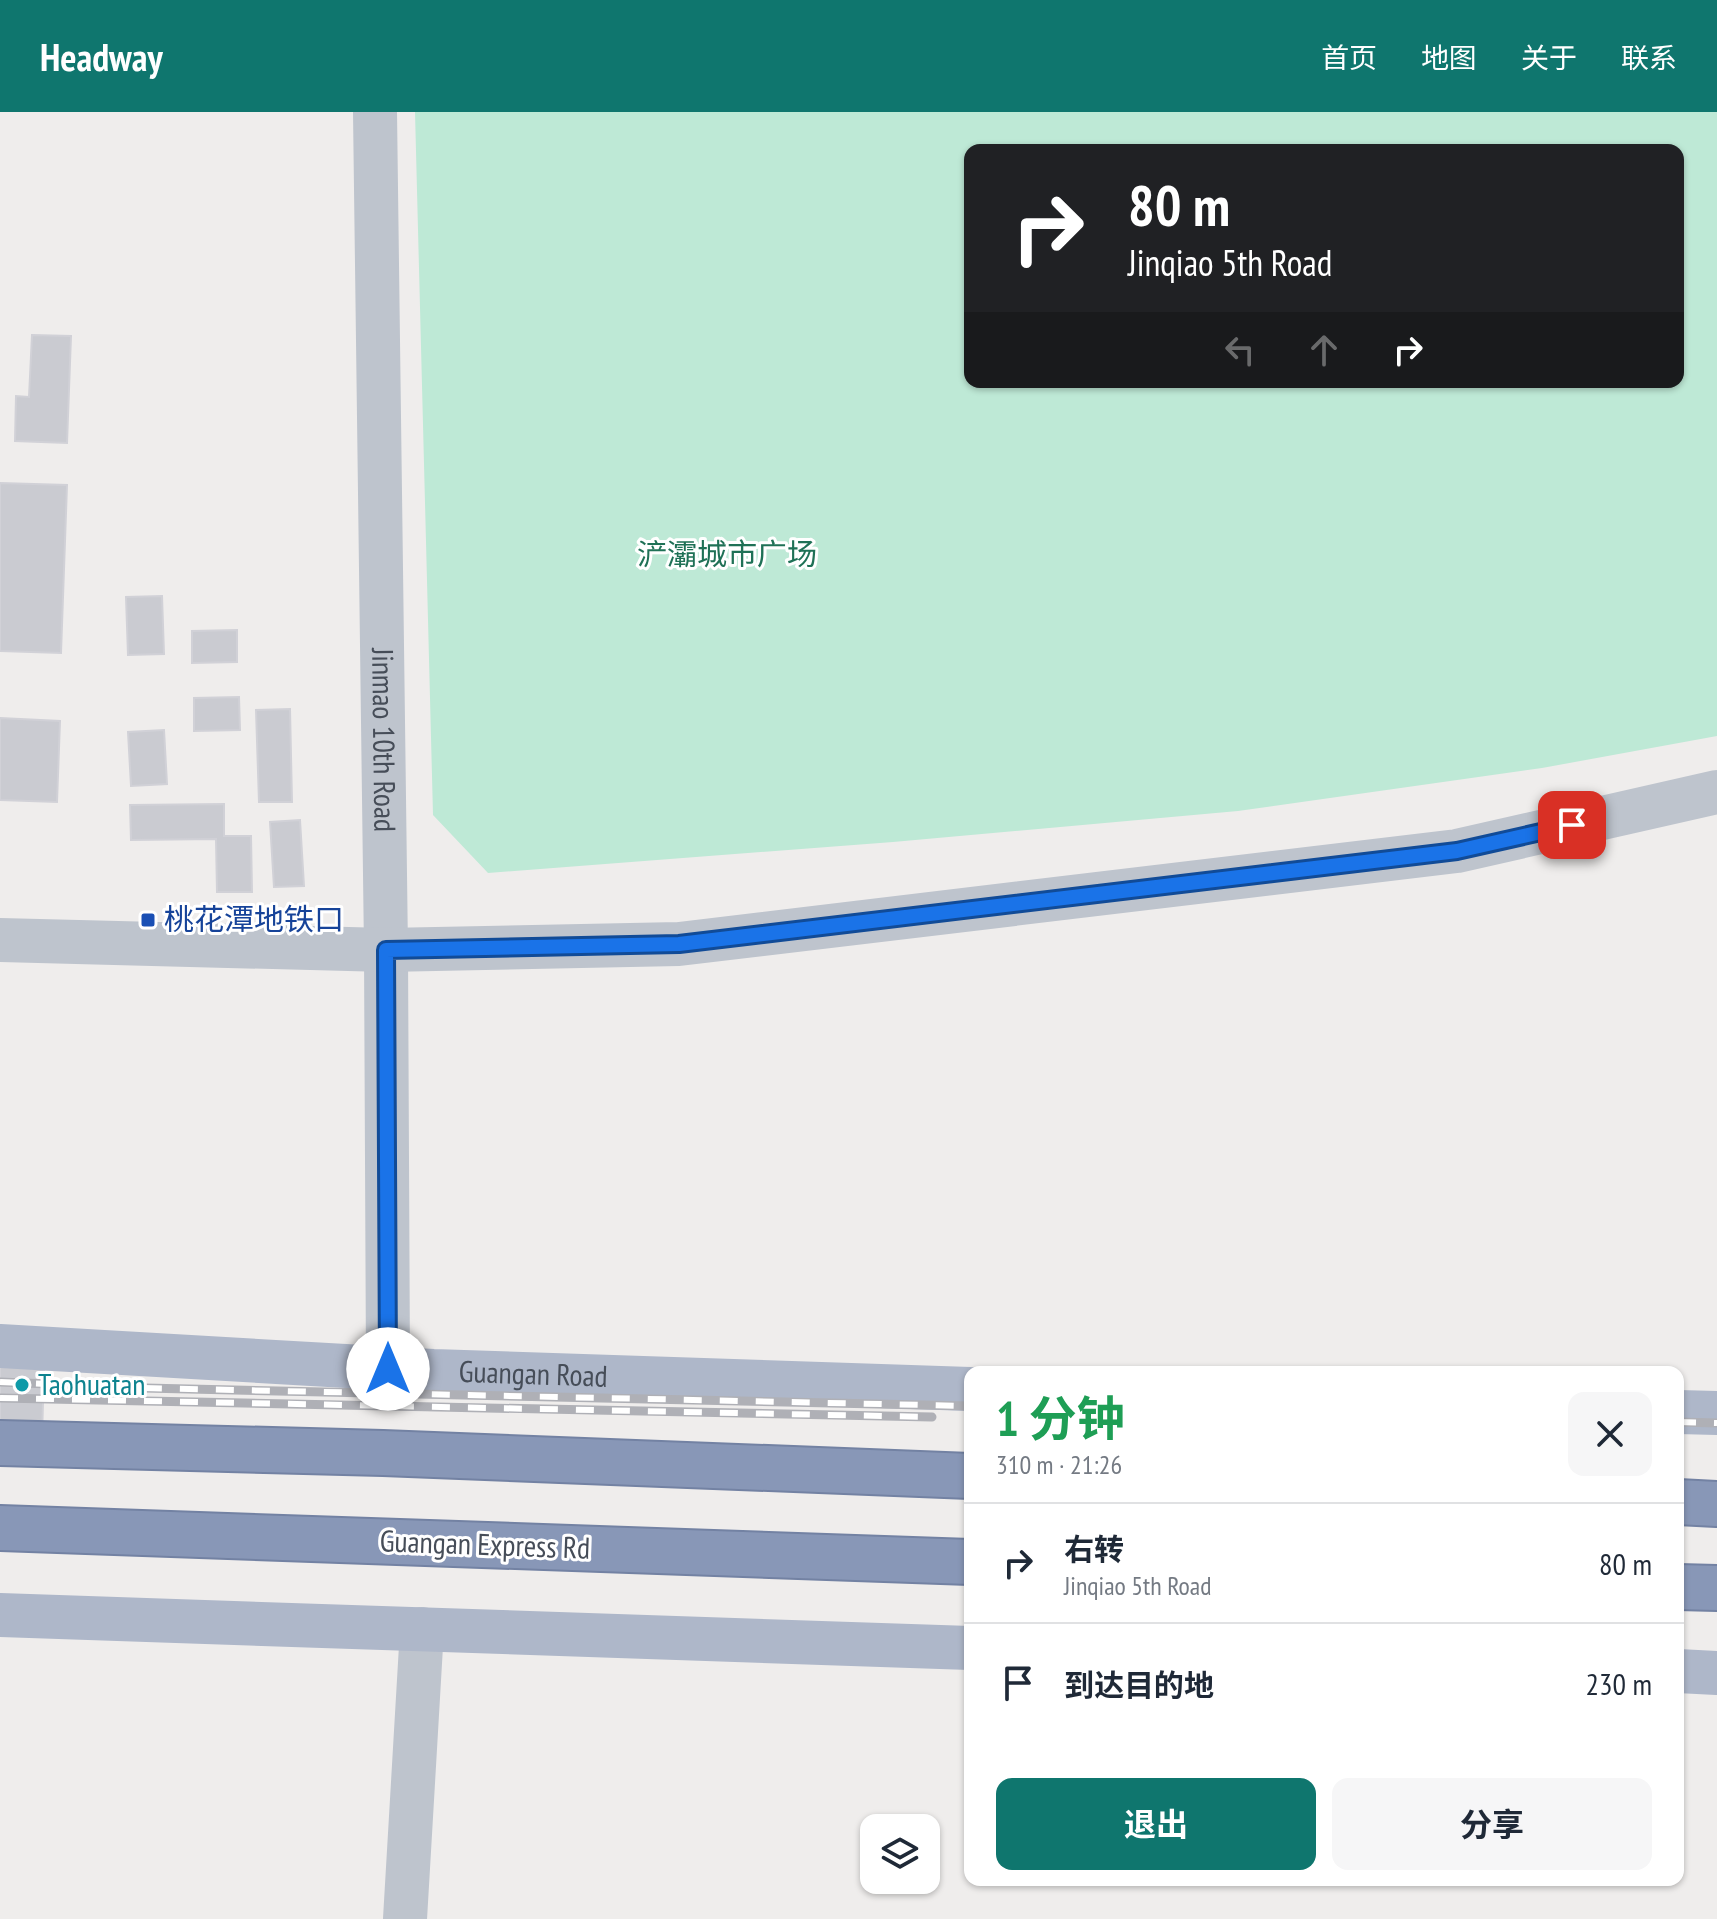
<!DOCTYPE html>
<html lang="zh">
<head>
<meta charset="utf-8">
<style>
  :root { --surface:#fff; --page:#f6f6f7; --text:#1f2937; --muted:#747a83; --line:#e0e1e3; --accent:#0f766e }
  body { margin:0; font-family:"PT Sans Narrow","Noto Sans SC",sans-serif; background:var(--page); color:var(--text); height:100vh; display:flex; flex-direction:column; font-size:30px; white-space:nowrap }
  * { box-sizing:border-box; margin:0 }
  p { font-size:26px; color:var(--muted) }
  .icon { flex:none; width:44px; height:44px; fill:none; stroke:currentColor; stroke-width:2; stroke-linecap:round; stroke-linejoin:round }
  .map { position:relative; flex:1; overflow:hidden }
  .sheet { position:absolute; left:964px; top:1254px; width:720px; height:520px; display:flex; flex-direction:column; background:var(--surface); border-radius:16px; box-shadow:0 2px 6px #0004 }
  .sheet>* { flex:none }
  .banner { position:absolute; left:964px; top:32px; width:720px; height:244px; border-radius:16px; box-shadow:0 2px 6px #0004; background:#202124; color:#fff; overflow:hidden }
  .controls { position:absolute; left:860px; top:1702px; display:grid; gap:16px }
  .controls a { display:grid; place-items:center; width:80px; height:80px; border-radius:16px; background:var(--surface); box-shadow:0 2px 6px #0004; font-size:40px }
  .pin { position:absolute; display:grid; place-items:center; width:68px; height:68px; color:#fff; margin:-34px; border-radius:16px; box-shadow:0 4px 12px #0006 }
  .me { position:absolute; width:88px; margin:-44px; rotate:0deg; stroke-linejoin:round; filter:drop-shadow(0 0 6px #0008) }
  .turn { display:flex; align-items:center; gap:28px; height:168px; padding:0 32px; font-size:36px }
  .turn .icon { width:104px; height:104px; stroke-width:2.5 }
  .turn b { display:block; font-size:56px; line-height:68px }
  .lanes { display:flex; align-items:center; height:76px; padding:0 32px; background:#0003; justify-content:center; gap:40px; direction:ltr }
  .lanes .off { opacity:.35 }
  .round { display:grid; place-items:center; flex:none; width:84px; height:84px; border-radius:16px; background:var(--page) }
  .summary { display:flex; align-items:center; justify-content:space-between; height:136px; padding:0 32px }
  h1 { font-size:48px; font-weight:700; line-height:60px; color:#1e9e55 }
  .action { display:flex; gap:16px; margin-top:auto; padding:16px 32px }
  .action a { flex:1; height:92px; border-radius:16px; background:var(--accent); color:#fff; font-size:32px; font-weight:700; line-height:92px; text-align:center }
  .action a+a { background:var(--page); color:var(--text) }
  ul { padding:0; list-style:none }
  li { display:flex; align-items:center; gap:24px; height:120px; padding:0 32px; border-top:2px solid var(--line) }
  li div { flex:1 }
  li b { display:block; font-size:30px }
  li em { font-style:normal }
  header { display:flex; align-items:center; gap:48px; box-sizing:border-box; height:112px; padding:0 40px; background:var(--accent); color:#fff }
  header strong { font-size:38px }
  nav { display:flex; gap:44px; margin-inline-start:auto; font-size:28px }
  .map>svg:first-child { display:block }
  .green { fill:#bee9d6; fill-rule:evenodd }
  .building { fill:#cacbd1; stroke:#d1d1d7; stroke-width:2 }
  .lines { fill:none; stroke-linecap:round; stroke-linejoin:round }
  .highway-casing { stroke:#7382a3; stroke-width:48 }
  .minor { stroke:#bec4cd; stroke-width:44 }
  .major { stroke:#aeb7c9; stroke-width:44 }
  .highway { stroke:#8897b7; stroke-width:44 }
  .rail-casing { stroke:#afb0b6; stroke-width:9 }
  .rail { stroke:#fff; stroke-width:6; stroke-dasharray:18; stroke-linecap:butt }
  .route-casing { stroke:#114b97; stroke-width:20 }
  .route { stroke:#1a73e8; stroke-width:14 }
  .transit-dot { fill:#1a4fb4; stroke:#fff; stroke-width:3 }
  .culture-dot { fill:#0f9aa8; stroke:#fff; stroke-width:3 }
  .labels { text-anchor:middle; stroke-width:6; stroke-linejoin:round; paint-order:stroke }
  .park-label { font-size:30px; fill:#1f7156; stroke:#fff }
  .street-label { font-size:30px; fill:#464d58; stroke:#fff }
  .transit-label { font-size:30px; fill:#164399; stroke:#fff; text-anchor:start }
  .culture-label { font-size:30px; fill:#0d838f; stroke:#fff; text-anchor:start }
</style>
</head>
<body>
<header>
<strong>Headway</strong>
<nav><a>首页</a><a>地图</a><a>关于</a><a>联系</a></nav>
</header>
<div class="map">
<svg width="1717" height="1807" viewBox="0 0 1717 1807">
  <rect width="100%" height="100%" fill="#efedec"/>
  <path class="green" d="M 415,0 L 1717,0 L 1717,624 L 1542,656 L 1238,699 L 893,730 L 488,761 L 433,703 ZM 970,38 L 1678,38 L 1678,270 L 970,270 Z"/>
  <path class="building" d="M 32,223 L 71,224 L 67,331 L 15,329 L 16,284 L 29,285 Z
    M 0,371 L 67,373 L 61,541 L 0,539 Z
    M 162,484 L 164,542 L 128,543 L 126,485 Z
    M 237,518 L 237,550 L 192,551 L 192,519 Z
    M 239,585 L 240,618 L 194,619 L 194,586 Z
    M 290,597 L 292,690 L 259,690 L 256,598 Z
    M 0,606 L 60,609 L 57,690 L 0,688 Z
    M 164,618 L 167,672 L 131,674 L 128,620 Z
    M 224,692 L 224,724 L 251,724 L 252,780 L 217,780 L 216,727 L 131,728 L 130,693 Z
    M 300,708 L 304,774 L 274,775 L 270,710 Z
    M 0,1220 L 45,1222 L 42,1325 L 0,1324 Z"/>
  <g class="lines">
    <g class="highway-casing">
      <path id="highway" d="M 0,1331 L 383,1341 L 970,1364
        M 1678,1390 L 1717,1392
        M 0,1416 L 970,1450
        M 1678,1475 L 1717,1476"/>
    </g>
    <g class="minor">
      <path id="s1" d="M 375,0 L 386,838 L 388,1257"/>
      <path d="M 0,828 L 386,838 L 679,832 L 1457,739 L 1717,680"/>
      <path d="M 405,1807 L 422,1517"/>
    </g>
    <g class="major">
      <path id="s2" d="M 0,1234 L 433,1259 L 970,1277"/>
      <path d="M 1678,1300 L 1717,1301"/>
      <path d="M 0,1503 L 970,1536"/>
      <path d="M 1678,1559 L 1717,1561"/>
    </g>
    <use href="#highway" class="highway"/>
    <g class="rail-casing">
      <path id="rail" d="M 0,1270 L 144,1276 L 970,1294
        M 0,1286 L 932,1305
        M 1678,1310 L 1717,1311"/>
    </g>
    <use href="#rail" class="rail"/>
  </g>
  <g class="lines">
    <g class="route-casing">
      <path id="route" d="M 388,1257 L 386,838 L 679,832 L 1457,739 L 1572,713"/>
    </g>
    <use href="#route" class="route"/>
  </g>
  <rect class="transit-dot" x="140" y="800" width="16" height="16" rx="4"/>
  <circle class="culture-dot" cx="22" cy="1273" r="8"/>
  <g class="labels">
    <g class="park-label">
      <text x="727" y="453">浐灞城市广场</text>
    </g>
    <g class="street-label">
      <text dy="10" stroke="none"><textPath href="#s1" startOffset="628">Jinmao 10th Road</textPath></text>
      <text dy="10" stroke="none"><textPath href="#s2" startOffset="534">Guangan Road</textPath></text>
      <text transform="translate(485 1433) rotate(2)" y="10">Guangan Express Rd</text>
    </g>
    <g class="transit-label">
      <text x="164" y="818">桃花潭地铁口</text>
    </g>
    <g class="culture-label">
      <text x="38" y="1283">Taohuatan</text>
    </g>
  </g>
</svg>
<div class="controls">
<a><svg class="icon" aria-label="layers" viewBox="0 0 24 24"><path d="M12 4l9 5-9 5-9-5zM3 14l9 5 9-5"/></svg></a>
</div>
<div class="pin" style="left:1572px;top:713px;background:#d93025"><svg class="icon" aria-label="arrive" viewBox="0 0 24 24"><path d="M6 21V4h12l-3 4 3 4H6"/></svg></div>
<svg class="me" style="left:388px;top:1257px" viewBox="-20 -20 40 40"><circle r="19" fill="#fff"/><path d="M0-13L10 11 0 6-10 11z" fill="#1a73e8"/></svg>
<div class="banner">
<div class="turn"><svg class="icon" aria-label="right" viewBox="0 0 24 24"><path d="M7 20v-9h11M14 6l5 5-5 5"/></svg><div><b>80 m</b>Jinqiao 5th Road</div></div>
<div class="lanes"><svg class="icon off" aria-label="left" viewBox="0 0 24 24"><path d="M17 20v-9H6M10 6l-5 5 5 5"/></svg><svg class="icon off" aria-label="ahead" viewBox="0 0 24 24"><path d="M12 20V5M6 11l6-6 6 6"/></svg><svg class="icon" aria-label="right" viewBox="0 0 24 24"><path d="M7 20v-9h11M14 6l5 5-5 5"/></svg></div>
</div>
<section class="sheet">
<div class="summary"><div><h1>1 分钟</h1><p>310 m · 21:26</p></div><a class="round"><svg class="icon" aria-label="close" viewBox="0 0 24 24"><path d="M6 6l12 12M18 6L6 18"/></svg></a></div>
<ul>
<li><svg class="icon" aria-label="right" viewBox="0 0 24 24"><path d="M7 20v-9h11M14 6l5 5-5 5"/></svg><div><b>右转</b><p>Jinqiao 5th Road</p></div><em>80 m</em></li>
<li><svg class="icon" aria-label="arrive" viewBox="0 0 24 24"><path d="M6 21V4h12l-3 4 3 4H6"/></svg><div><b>到达目的地</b></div><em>230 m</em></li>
</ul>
<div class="action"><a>退出</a><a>分享</a></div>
</section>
</div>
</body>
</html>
